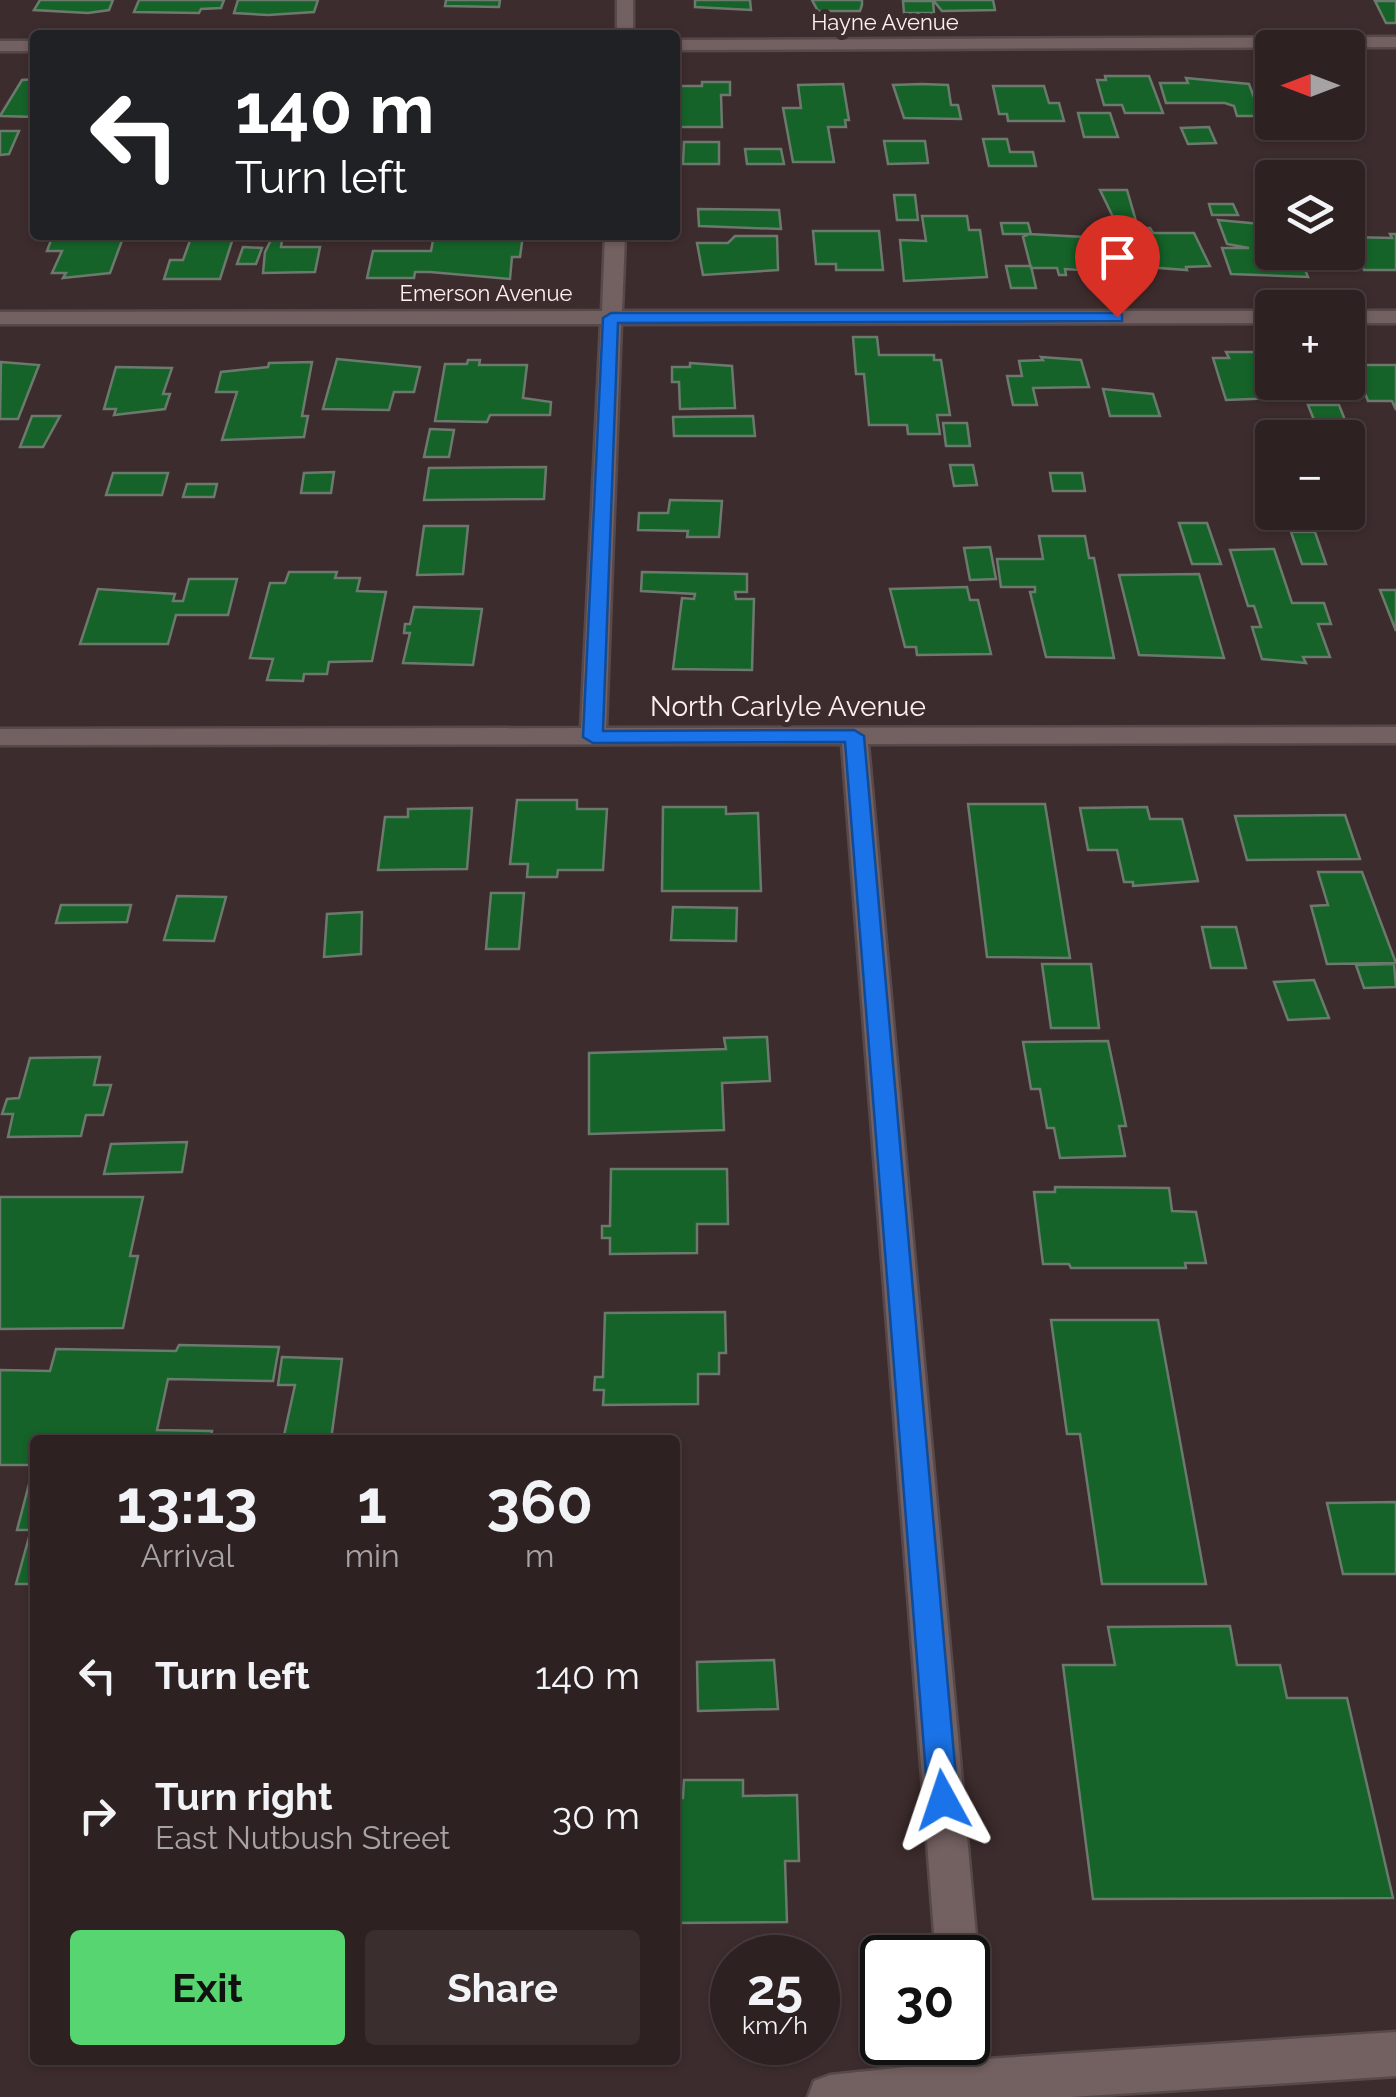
<!DOCTYPE html>
<html lang="en">
<head>
<meta charset="utf-8">
<style>
  :root { --surface:#2e2122; --page:#3a2e2f; --text:#f1f3f6; --muted:#a7a3a5; --line:#493e40; --accent:#57d570 }
  body { margin:0; font-family:Raleway,sans-serif; background:var(--page); color:var(--text); height:100vh; display:flex; flex-direction:column; font-size:38px; white-space:nowrap }
  * { box-sizing:border-box; margin:0 }
  p { font-size:32px; color:var(--muted) }
  .icon { flex:none; width:55px; height:55px; fill:none; stroke:currentColor; stroke-width:2; stroke-linecap:round; stroke-linejoin:round }
  .map { position:relative; flex:1; overflow:hidden }
  .sheet { position:absolute; left:30px; top:1435px; width:650px; height:630px; display:flex; flex-direction:column; background:var(--surface); border-radius:10px; box-shadow:0 2px 8px #0004,0 0 0 2px var(--line) }
  .sheet>* { flex:none }
  .guide { position:absolute; left:30px; top:30px; width:650px; height:210px; border-radius:10px; box-shadow:0 2px 8px #0004,0 0 0 2px var(--line); background:#202124; color:#fff; overflow:hidden }
  .needle { width:65px; rotate:270deg }
  .tools { position:absolute; left:1255px; top:30px; display:grid; gap:20px }
  .tools a { display:grid; place-items:center; width:110px; height:110px; border-radius:10px; background:var(--surface); box-shadow:0 2px 8px #0004,0 0 0 2px var(--line); font-size:50px }
  .speed { position:absolute; left:710px; top:1935px; display:flex; gap:20px; font-size:50px; font-weight:700; text-align:center }
  .speed>* { display:grid; place-content:center; width:130px; height:130px; border-radius:50%; background:var(--surface); box-shadow:0 2px 8px #0004,0 0 0 2px var(--line); line-height:1 }
  .speed small { font-size:25px; font-weight:400 }
  .speed .limit { border:5px solid #111; border-radius:15px; background:#fff; color:#111 }
  .pin { position:absolute; display:grid; place-items:center; width:85px; height:85px; color:#fff; margin:-102px -42px; border-radius:50% 50% 50% 0; rotate:-45deg; box-shadow:0 0 10px #0007 }
  .pin .icon { rotate:45deg }
  .me { position:absolute; width:110px; margin:-55px; rotate:355deg; stroke-linejoin:round; filter:drop-shadow(0 0 8px #0008) }
  .turn { display:flex; align-items:center; gap:35px; height:210px; padding:0 40px; font-size:45px }
  .turn .icon { width:130px; height:130px; stroke-width:2.5 }
  .turn b { display:block; font-size:70px; line-height:85px }
  .eta { display:flex; justify-content:space-evenly; align-items:center; height:170px; text-align:center }
  .eta b { font-size:60px; font-weight:700; line-height:70px }
  .button { display:flex; gap:20px; margin-top:auto; padding:20px 40px }
  .button a { flex:1; height:115px; border-radius:10px; background:var(--accent); color:#111; font-size:40px; font-weight:700; line-height:115px; text-align:center }
  .button a+a { background:var(--page); color:var(--text) }
  ul { padding:0; list-style:none }
  li { display:flex; align-items:center; gap:30px; height:140px; padding:0 40px }
  li div { flex:1 }
  li b { display:block; font-size:38px }
  li em { font-style:normal }
  .map>svg:first-child { display:block }
  .building { fill:#156329; stroke:#6c7a6e; stroke-width:2.5 }
  .lines { fill:none; stroke-linecap:round; stroke-linejoin:round }
  .street-casing { stroke:#57494a; stroke-width:5 }
  .street { fill:#736061; fill-rule:evenodd }
  .route { fill:#1a73e8; stroke:#114b97; stroke-width:2.5 }
  .labels { text-anchor:middle; stroke-width:10; stroke-linejoin:round; paint-order:stroke }
  .far-street-label { font-size:22px; fill:#fbf0f0; stroke:#3d2c2d }
  .street-label { font-size:28px; fill:#fbf0f0; stroke:#3d2c2d }
</style>
</head>
<body>
<div class="map">
<svg width="1396" height="2097" viewBox="0 0 1396 2097">
  <rect width="100%" height="100%" fill="#3d2c2d"/>
  <path class="building" d="M 40,0 L 113,0 L 109,10 L 88,13 L 34,10 Z
    M 139,0 L 224,0 L 221,8 L 201,9 L 199,13 L 134,12 Z
    M 238,0 L 318,0 L 314,12 L 268,15 L 234,13 Z
    M 446,0 L 500,0 L 499,7 L 445,6 Z
    M 695,0 L 750,0 L 751,10 L 695,7 Z
    M 812,0 L 862,0 L 862,5 L 860,11 L 818,11 Z
    M 933,0 L 993,0 L 995,10 L 942,11 Z
    M 903,1 L 933,1 L 934,13 L 904,13 Z
    M 1375,1 L 1396,1 L 1396,23 L 1386,23 Z
    M 1105,76 L 1149,76 L 1163,113 L 1125,113 L 1122,105 L 1104,105 L 1097,80 L 1106,80 Z
    M 1186,78 L 1249,84 L 1261,116 L 1237,116 L 1234,106 L 1225,103 L 1166,103 L 1160,83 L 1188,83 Z
    M 35,79 L 35,117 L 0,116 L 22,80 Z
    M 702,82 L 730,82 L 730,95 L 721,95 L 722,127 L 675,127 L 675,86 L 702,86 Z
    M 843,84 L 849,120 L 845,120 L 846,127 L 828,127 L 834,162 L 793,162 L 783,108 L 801,108 L 798,85 Z
    M 922,84 L 948,85 L 951,105 L 958,105 L 961,119 L 904,118 L 893,85 Z
    M 993,86 L 1044,86 L 1049,103 L 1059,103 L 1064,121 L 1008,121 L 1007,114 L 999,114 Z
    M 1078,113 L 1110,113 L 1118,137 L 1084,137 Z
    M 1209,127 L 1216,143 L 1188,144 L 1181,128 Z
    M 0,131 L 19,131 L 9,154 L 0,155 Z
    M 983,139 L 1007,139 L 1010,152 L 1033,152 L 1036,166 L 989,166 Z
    M 884,141 L 925,141 L 928,163 L 888,164 Z
    M 684,142 L 719,142 L 719,164 L 683,164 Z
    M 745,149 L 781,149 L 784,164 L 747,164 Z
    M 1100,190 L 1127,190 L 1136,221 L 1115,221 Z
    M 894,195 L 915,195 L 918,220 L 897,220 Z
    M 1209,204 L 1233,204 L 1238,215 L 1212,215 Z
    M 698,209 L 779,210 L 781,229 L 699,226 Z
    M 922,216 L 967,216 L 969,230 L 980,230 L 987,277 L 904,281 L 900,240 L 926,241 Z
    M 1218,220 L 1272,225 L 1272,252 L 1298,252 L 1308,277 L 1231,274 L 1222,248 L 1249,248 L 1227,244 Z
    M 1001,223 L 1028,223 L 1031,234 L 1003,234 Z
    M 1136,228 L 1150,228 L 1153,233 L 1194,233 L 1210,266 L 1186,267 L 1187,270 L 1146,267 Z
    M 813,231 L 879,231 L 883,270 L 836,270 L 836,264 L 816,264 Z
    M 1029,234 L 1085,237 L 1094,271 L 1065,269 L 1066,275 L 1059,275 L 1057,268 L 1031,268 L 1023,237 Z
    M 1390,234 L 1396,234 L 1396,270 L 1364,270 L 1351,237 L 1392,238 Z
    M 53,235 L 124,235 L 110,273 L 63,278 L 66,273 L 52,273 L 62,251 L 47,251 Z
    M 192,235 L 234,235 L 220,279 L 164,279 L 170,260 L 183,260 Z
    M 434,235 L 523,235 L 520,257 L 512,257 L 510,279 L 430,272 L 415,272 L 414,278 L 367,278 L 373,251 L 431,251 Z
    M 1348,235 L 1361,266 L 1340,266 L 1334,252 L 1348,252 Z
    M 735,236 L 777,236 L 778,270 L 703,275 L 697,243 L 728,243 Z
    M 271,240 L 282,240 L 281,247 L 320,247 L 315,272 L 263,273 L 265,252 Z
    M 243,247 L 262,248 L 256,264 L 237,264 Z
    M 1006,266 L 1031,266 L 1036,288 L 1011,288 Z
    M 853,337 L 877,337 L 879,355 L 934,355 L 934,360 L 941,360 L 950,415 L 937,415 L 940,434 L 908,434 L 907,425 L 869,425 L 864,374 L 856,374 Z
    M 1226,352 L 1262,352 L 1264,358 L 1272,358 L 1272,382 L 1301,382 L 1307,397 L 1226,400 L 1213,358 L 1229,358 Z
    M 1041,357 L 1081,360 L 1089,387 L 1033,388 L 1037,405 L 1013,405 L 1007,376 L 1022,376 L 1019,361 L 1043,360 Z
    M 337,359 L 420,367 L 414,392 L 394,392 L 389,410 L 323,409 Z
    M 468,360 L 480,360 L 479,365 L 527,365 L 523,398 L 551,402 L 550,415 L 490,415 L 487,422 L 435,421 L 445,364 L 467,364 Z
    M 1,362 L 39,365 L 18,419 L 0,419 Z
    M 312,362 L 302,416 L 308,416 L 304,437 L 222,440 L 237,392 L 216,392 L 221,372 L 268,367 L 269,363 Z
    M 690,363 L 732,366 L 735,408 L 680,409 L 679,382 L 672,382 L 672,367 L 690,367 Z
    M 1354,365 L 1396,365 L 1396,410 L 1392,401 L 1368,401 Z
    M 116,367 L 172,368 L 163,394 L 170,394 L 165,409 L 114,415 L 116,409 L 104,409 Z
    M 1103,389 L 1153,394 L 1160,416 L 1110,416 Z
    M 1308,405 L 1339,405 L 1347,425 L 1316,425 Z
    M 32,416 L 60,416 L 43,447 L 20,447 Z
    M 753,416 L 755,436 L 674,436 L 673,417 Z
    M 943,423 L 967,423 L 970,446 L 946,446 Z
    M 430,429 L 454,430 L 449,457 L 424,457 Z
    M 950,465 L 973,465 L 977,485 L 954,486 Z
    M 546,467 L 544,499 L 424,500 L 429,468 Z
    M 334,472 L 331,493 L 301,493 L 304,473 Z
    M 113,473 L 168,473 L 162,495 L 106,495 Z
    M 1050,473 L 1082,473 L 1085,491 L 1053,491 Z
    M 187,484 L 217,484 L 214,497 L 183,497 Z
    M 670,500 L 722,501 L 719,537 L 687,537 L 688,531 L 638,530 L 639,513 L 668,513 Z
    M 1179,523 L 1207,523 L 1221,564 L 1192,564 Z
    M 424,526 L 468,526 L 463,574 L 417,575 Z
    M 1291,532 L 1315,532 L 1326,564 L 1302,564 Z
    M 1039,536 L 1085,536 L 1089,558 L 1094,558 L 1114,658 L 1046,657 L 1030,592 L 1035,592 L 1035,587 L 1001,587 L 997,559 L 1043,559 Z
    M 990,547 L 996,579 L 970,580 L 964,548 Z
    M 1274,549 L 1292,603 L 1324,603 L 1331,624 L 1318,624 L 1330,657 L 1303,657 L 1306,663 L 1262,659 L 1252,627 L 1261,627 L 1254,606 L 1248,606 L 1230,550 Z
    M 289,572 L 337,572 L 335,578 L 360,578 L 357,591 L 386,592 L 372,661 L 329,662 L 327,674 L 304,674 L 303,681 L 267,680 L 273,659 L 250,658 L 270,583 L 285,583 Z
    M 642,572 L 747,574 L 747,592 L 735,592 L 736,599 L 754,599 L 752,670 L 673,669 L 682,598 L 694,599 L 695,594 L 641,591 Z
    M 1199,574 L 1224,658 L 1139,655 L 1119,575 Z
    M 189,579 L 237,579 L 228,615 L 176,615 L 168,644 L 80,644 L 98,589 L 175,594 L 173,601 L 183,601 Z
    M 967,587 L 970,600 L 978,600 L 991,654 L 917,655 L 916,647 L 905,647 L 890,589 Z
    M 1380,590 L 1396,590 L 1396,631 Z
    M 414,607 L 482,609 L 473,665 L 403,663 L 410,633 L 404,633 L 405,624 L 410,624 Z
    M 517,800 L 577,800 L 577,809 L 607,809 L 603,870 L 558,870 L 557,877 L 527,877 L 528,864 L 510,864 Z
    M 968,804 L 1045,804 L 1070,958 L 987,957 Z
    M 663,807 L 726,807 L 726,814 L 758,813 L 761,891 L 662,891 Z
    M 1147,807 L 1150,819 L 1182,819 L 1198,881 L 1133,886 L 1133,882 L 1124,882 L 1117,850 L 1088,850 L 1080,808 Z
    M 472,808 L 467,869 L 378,870 L 385,817 L 408,817 L 408,809 Z
    M 1345,815 L 1360,859 L 1247,860 L 1235,816 Z
    M 1318,872 L 1362,872 L 1396,963 L 1327,964 L 1311,906 L 1328,905 Z
    M 491,893 L 524,893 L 519,949 L 486,949 Z
    M 177,896 L 226,897 L 214,941 L 164,940 Z
    M 61,905 L 131,905 L 127,922 L 56,923 Z
    M 673,907 L 737,908 L 736,941 L 671,940 Z
    M 362,912 L 361,954 L 324,957 L 327,914 Z
    M 1202,927 L 1236,927 L 1246,968 L 1211,968 Z
    M 1042,964 L 1091,964 L 1099,1028 L 1051,1028 Z
    M 1394,964 L 1396,987 L 1364,988 L 1356,965 Z
    M 1314,980 L 1329,1018 L 1288,1020 L 1274,982 Z
    M 767,1037 L 770,1081 L 722,1083 L 724,1130 L 589,1134 L 589,1053 L 726,1049 L 724,1038 Z
    M 1108,1041 L 1126,1126 L 1119,1126 L 1125,1156 L 1060,1158 L 1054,1128 L 1047,1128 L 1040,1089 L 1031,1089 L 1023,1042 Z
    M 100,1057 L 94,1085 L 111,1085 L 103,1115 L 86,1115 L 81,1136 L 8,1137 L 13,1114 L 2,1114 L 7,1099 L 19,1098 L 30,1058 Z
    M 187,1142 L 182,1172 L 104,1174 L 111,1144 Z
    M 611,1169 L 727,1169 L 728,1224 L 697,1224 L 697,1253 L 610,1254 L 610,1238 L 602,1238 L 602,1226 L 610,1226 Z
    M 1055,1187 L 1169,1188 L 1172,1211 L 1196,1212 L 1206,1263 L 1185,1263 L 1186,1268 L 1071,1268 L 1069,1264 L 1043,1264 L 1034,1192 L 1055,1192 Z
    M 0,1197 L 143,1197 L 130,1256 L 138,1256 L 123,1328 L 0,1329 Z
    M 725,1312 L 726,1353 L 719,1353 L 719,1374 L 698,1374 L 698,1404 L 603,1405 L 604,1390 L 594,1390 L 595,1377 L 603,1377 L 605,1313 Z
    M 1051,1320 L 1158,1320 L 1206,1584 L 1102,1584 L 1080,1434 L 1067,1434 Z
    M 179,1345 L 279,1347 L 273,1381 L 168,1379 L 157,1430 L 212,1431 L 210,1440 L 35,1440 L 35,1584 L 16,1584 L 31,1530 L 17,1530 L 34,1465 L 0,1465 L 0,1370 L 50,1371 L 56,1349 L 176,1351 Z
    M 282,1357 L 342,1359 L 331,1440 L 283,1440 L 295,1385 L 278,1385 Z
    M 1396,1502 L 1396,1574 L 1343,1574 L 1327,1503 Z
    M 1230,1626 L 1237,1665 L 1280,1665 L 1287,1698 L 1347,1698 L 1393,1898 L 1093,1899 L 1063,1665 L 1115,1665 L 1108,1627 Z
    M 774,1660 L 778,1709 L 698,1711 L 697,1662 Z
    M 684,1780 L 743,1780 L 743,1796 L 797,1795 L 799,1861 L 785,1861 L 787,1922 L 675,1923 L 675,1798 L 683,1798 Z"/>
  <g class="lines">
    <g class="street-casing">
      <path id="street" d="M 617,0 L 633,0 L 633,35 L 617,35 Z
        M 1396,37 L 1396,47 L 675,50 L 675,40 Z
        M 0,41 L 35,41 L 35,51 L 0,51 Z
        M 605,235 L 625,235 L 622,311 L 1272,311 L 1272,323 L 621,324 L 606,728 L 1396,727 L 1396,743 L 868,744 L 978,1958 L 968,1975 L 968,1958 L 936,1958 L 842,744 L 0,745 L 0,729 L 581,728 L 601,324 L 0,324 L 0,312 L 602,311 Z
        M 1348,311 L 1396,311 L 1396,323 L 1348,323 Z
        M 968,2022 L 979,2027 L 987,2059 L 1396,2032 L 1396,2076 L 1071,2097 L 808,2097 L 814,2081 L 830,2075 L 944,2063 L 942,2042 L 968,2042 Z"/>
    </g>
    <use href="#street" class="street"/>
  </g>
  <path class="route" d="M 1117,313 L 1122,314 L 1122,321 L 618,323 L 603,731 L 854,730 L 864,736 L 958,1800 L 954,1810 L 943,1814 L 933,1810 L 928,1800 L 845,742 L 593,743 L 583,737 L 603,318 L 611,313 Z"/>
  <g class="labels">
    <g class="far-street-label">
      <text x="885" y="30">Hayne Avenue</text>
      <text x="486" y="301">Emerson Avenue</text>
    </g>
    <g class="street-label">
      <text x="788" y="716">North Carlyle Avenue</text>
    </g>
  </g>
</svg>
<div class="tools">
<a><svg class="needle" viewBox="-14 -14 28 28"><path d="M0-13l5 13h-10z" fill="#e53935"/><path d="M0 13l5-13h-10z" fill="#a7a3a5"/></svg></a>
<a><svg class="icon" aria-label="layers" viewBox="0 0 24 24"><path d="M12 4l9 5-9 5-9-5zM3 14l9 5 9-5"/></svg></a>
<a>+</a>
<a>−</a>
</div>
<div class="speed"><div>25<small>km/h</small></div><div class="limit">30</div></div>
<div class="pin" style="left:1117px;top:317px;background:#d93025"><svg class="icon" aria-label="arrive" viewBox="0 0 24 24"><path d="M6 21V4h12l-3 4 3 4H6"/></svg></div>
<svg class="me" style="left:943px;top:1800px" viewBox="-20 -20 40 40"><path d="M0-17L14 15 0 8-14 15z" fill="#1a73e8" stroke="#fff" stroke-width="4"/></svg>
<div class="guide">
<div class="turn"><svg class="icon" aria-label="left" viewBox="0 0 24 24"><path d="M17 20v-9H6M10 6l-5 5 5 5"/></svg><div><b>140 m</b>Turn left</div></div>
</div>
<section class="sheet">
<div class="eta">
<div><b>13:13</b><p>Arrival</p></div>
<div><b>1</b><p>min</p></div>
<div><b>360</b><p>m</p></div>
</div>
<ul>
<li><svg class="icon" aria-label="left" viewBox="0 0 24 24"><path d="M17 20v-9H6M10 6l-5 5 5 5"/></svg><div><b>Turn left</b></div><em>140 m</em></li>
<li><svg class="icon" aria-label="right" viewBox="0 0 24 24"><path d="M7 20v-9h11M14 6l5 5-5 5"/></svg><div><b>Turn right</b><p>East Nutbush Street</p></div><em>30 m</em></li>
</ul>
<div class="button"><a>Exit</a><a>Share</a></div>
</section>
</div>
</body>
</html>
